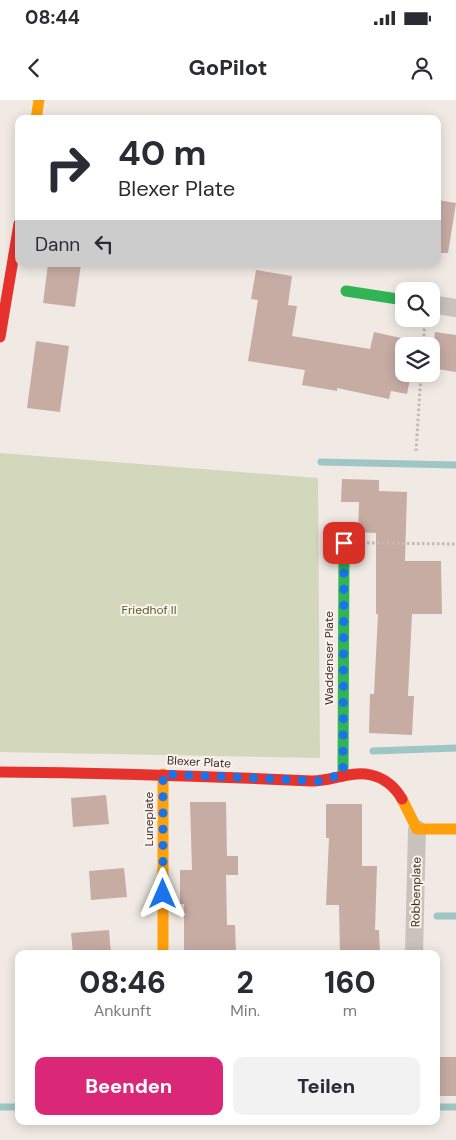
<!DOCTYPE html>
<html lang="de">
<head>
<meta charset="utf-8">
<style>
  :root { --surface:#fff; --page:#f2f2f3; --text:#2b2b33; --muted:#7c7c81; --accent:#db2777 }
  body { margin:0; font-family:"DM Sans",sans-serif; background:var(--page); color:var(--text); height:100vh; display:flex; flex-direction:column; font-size:19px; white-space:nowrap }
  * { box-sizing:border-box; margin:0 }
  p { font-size:16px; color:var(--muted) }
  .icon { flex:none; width:28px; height:28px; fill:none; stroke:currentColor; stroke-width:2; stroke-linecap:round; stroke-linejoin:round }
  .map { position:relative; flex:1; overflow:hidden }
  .drawer { position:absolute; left:15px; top:850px; width:425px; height:175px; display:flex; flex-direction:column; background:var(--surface); border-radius:10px; box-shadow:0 2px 12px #0003 }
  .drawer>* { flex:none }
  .hud { position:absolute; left:15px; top:15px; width:426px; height:152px; border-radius:10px; box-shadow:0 2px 12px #0003; background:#fff; color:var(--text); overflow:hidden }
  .buttons { position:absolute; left:395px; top:182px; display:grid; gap:10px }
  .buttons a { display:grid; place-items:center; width:45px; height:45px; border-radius:10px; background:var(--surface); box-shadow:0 2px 12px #0003; font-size:25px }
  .pin { position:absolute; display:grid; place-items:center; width:42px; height:42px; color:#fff; margin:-21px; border-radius:10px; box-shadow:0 2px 8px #0006 }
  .me { position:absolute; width:55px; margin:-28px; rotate:0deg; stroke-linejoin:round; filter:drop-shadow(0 0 4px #0008) }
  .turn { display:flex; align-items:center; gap:18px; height:105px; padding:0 20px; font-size:22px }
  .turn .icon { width:65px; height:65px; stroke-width:2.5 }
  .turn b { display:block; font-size:35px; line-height:42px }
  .then { display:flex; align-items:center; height:48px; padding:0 20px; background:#0003; gap:10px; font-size:19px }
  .eta { display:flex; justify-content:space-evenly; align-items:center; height:85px; text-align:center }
  .eta b { font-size:30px; font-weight:800; line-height:35px }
  .button { display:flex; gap:10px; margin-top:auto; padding:10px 20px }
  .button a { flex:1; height:58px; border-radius:10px; background:var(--accent); color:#fff; font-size:20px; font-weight:800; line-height:58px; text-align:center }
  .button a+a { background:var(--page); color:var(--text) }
  .status { display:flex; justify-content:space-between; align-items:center; height:35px; padding:0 25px; background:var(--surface); direction:ltr }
  .status svg { height:14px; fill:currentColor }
  header { display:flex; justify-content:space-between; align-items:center; height:65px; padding:0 20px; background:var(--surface); font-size:22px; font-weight:800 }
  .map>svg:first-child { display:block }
  .green { fill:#d3d7bc }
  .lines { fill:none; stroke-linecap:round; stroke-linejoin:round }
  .stream { stroke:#9ec6c4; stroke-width:7 }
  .building { fill:#c7aca4 }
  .path { stroke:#c3bab4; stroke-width:3; stroke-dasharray:2.5 2.5; stroke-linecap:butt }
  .street { stroke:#cac2bc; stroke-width:18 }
  .fast { stroke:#30b455; stroke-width:11 }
  .slow { stroke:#ff9f0a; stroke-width:11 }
  .jam { stroke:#e5322d; stroke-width:11 }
  .route { stroke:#1a73e8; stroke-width:9; stroke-dasharray:0 16.2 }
  .labels { text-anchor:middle; stroke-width:4; stroke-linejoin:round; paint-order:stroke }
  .park-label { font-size:12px; fill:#4c5e2a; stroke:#fcf4ec }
  .street-label { font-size:12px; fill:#3c2e29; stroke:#fcf4ec }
</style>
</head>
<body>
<div class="status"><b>08:44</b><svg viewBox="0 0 49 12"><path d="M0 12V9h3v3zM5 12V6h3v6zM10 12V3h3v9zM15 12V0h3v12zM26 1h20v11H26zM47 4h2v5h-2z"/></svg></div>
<header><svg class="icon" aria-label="back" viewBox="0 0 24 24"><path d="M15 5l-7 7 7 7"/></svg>GoPilot<svg class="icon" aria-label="person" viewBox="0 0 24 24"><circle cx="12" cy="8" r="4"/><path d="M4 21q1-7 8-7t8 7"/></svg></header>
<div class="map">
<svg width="456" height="1040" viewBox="0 0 456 1040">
  <rect width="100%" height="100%" fill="#f1eae4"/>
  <path class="green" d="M 0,353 L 318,378 L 320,658 L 0,652 Z"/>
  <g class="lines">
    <path class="stream" d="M 321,362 L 456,365
      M 373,651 L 456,648
      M 437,816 L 456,816
      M 0,1007 L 19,1007
      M 436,1007 L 456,1007"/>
  </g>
  <path class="building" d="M 438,100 L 456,103 L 448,153 L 438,153 Z
    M 48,164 L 81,164 L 75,207 L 43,203 Z
    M 256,170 L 292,176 L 288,205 L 297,206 L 292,236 L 370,249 L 374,232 L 401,238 L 395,268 L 404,270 L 404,274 L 411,274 L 407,294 L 391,291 L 389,299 L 337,288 L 337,291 L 302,285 L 305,270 L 248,261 L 258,200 L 251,199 Z
    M 435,232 L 456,235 L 456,272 L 431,268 Z
    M 36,241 L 69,246 L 60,312 L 27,308 Z
    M 342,379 L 379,380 L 379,391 L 407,392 L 405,461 L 441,461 L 442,514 L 412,514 L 408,596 L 414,596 L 412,635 L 369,633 L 370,594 L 374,594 L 378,514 L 376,514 L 376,433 L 358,432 L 359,402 L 341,402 Z
    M 106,695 L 109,724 L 73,727 L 71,698 Z
    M 190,702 L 226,702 L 227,756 L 238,756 L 238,775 L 226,775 L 227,825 L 235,825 L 236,854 L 184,854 L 184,804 L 180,804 L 180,770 L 192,770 Z
    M 326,704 L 362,704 L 362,766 L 377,766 L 375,830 L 379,830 L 380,854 L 340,854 L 339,805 L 326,805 L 329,738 L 326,738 Z
    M 124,768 L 127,797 L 91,800 L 89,771 Z
    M 109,830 L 111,854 L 73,854 L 71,833 Z
    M 436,957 L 456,957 L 456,996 L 436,996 Z"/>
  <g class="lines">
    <path class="path" d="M 423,246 L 425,222
      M 416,351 L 421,274
      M 367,443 L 456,444"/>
    <path class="street" d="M 431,204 L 456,208
      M 414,854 L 417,729"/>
    <path class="fast" d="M 346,191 L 404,200
      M 343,674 L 344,443"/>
    <path class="slow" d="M 36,19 L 39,0
      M 163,674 L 163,854
      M 402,699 L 417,729 L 456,729"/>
    <path class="jam" d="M 0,237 L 19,124
      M 0,672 C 104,673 207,676 311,681 C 331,682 350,670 371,675 C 384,678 395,687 402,699"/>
  </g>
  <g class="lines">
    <path class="route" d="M 163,794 L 163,674 L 319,681 L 343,674 L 344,443"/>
  </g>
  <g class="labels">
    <g class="park-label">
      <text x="149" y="514">Friedhof II</text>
    </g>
    <g class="street-label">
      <text transform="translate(329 558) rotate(-90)" y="4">Waddenser Plate</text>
      <text transform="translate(199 662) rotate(3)" y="4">Blexer Plate</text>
      <text transform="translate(149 719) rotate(-90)" y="4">Luneplate</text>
      <text transform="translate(416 792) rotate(-89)" y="4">Robbenplate</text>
    </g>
  </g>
</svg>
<div class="buttons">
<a><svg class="icon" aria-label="search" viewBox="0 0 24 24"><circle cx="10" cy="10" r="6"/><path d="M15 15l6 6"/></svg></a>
<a><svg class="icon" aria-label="layers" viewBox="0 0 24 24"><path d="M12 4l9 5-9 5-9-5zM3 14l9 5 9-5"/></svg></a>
</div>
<div class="pin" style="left:344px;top:443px;background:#d93025"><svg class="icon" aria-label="arrive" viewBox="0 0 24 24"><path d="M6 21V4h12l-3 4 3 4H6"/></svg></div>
<svg class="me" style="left:163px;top:794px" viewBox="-20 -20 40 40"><path d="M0-17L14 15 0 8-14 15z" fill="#1a73e8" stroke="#fff" stroke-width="4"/></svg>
<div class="hud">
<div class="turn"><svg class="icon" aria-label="right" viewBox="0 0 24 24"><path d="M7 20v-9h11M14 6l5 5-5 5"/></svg><div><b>40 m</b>Blexer Plate</div></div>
<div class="then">Dann<svg class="icon" aria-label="left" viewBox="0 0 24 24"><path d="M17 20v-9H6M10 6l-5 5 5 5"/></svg></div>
</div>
<section class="drawer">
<div class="eta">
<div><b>08:46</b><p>Ankunft</p></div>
<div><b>2</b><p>Min.</p></div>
<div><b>160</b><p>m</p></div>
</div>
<div class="button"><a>Beenden</a><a>Teilen</a></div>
</section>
</div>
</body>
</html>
